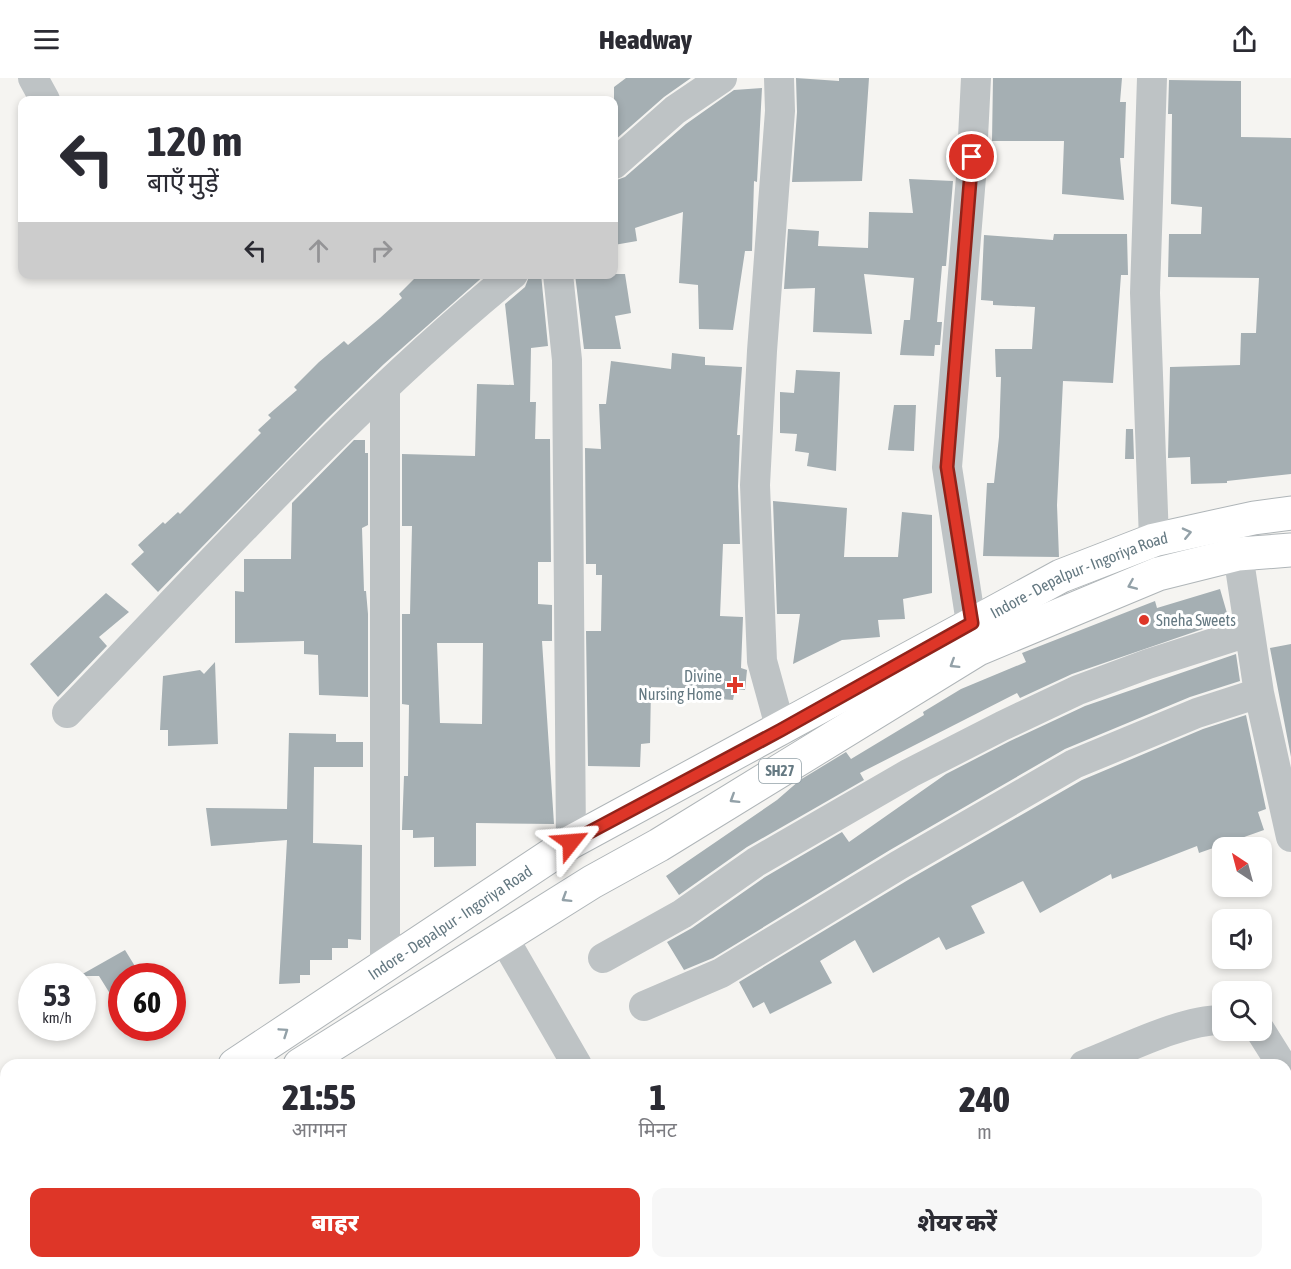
<!DOCTYPE html>
<html lang="hi">
<head>
<meta charset="utf-8">
<style>
  :root { --surface:#fff; --page:#f7f7f7; --text:#2b2b33; --muted:#7c7c81; --accent:#de3628 }
  body { margin:0; font-family:"Asap Condensed","Noto Sans Devanagari",sans-serif; background:var(--page); color:var(--text); height:100vh; display:flex; flex-direction:column; font-size:22px; white-space:nowrap }
  * { box-sizing:border-box; margin:0 }
  p { font-size:20px; color:var(--muted) }
  .icon { flex:none; width:33px; height:33px; fill:none; stroke:currentColor; stroke-width:2; stroke-linecap:round; stroke-linejoin:round }
  .map { position:relative; flex:1; overflow:hidden }
  .side { position:absolute; left:0px; top:981px; width:1292px; height:210px; display:flex; flex-direction:column; background:var(--surface); border-radius:18px 18px 0 0; box-shadow:0 3px 9px #0003 }
  .side>* { flex:none }
  .top-card { position:absolute; left:18px; top:18px; width:600px; height:183px; border-radius:12px; box-shadow:0 3px 9px #0003; background:#fff; color:var(--text); overflow:hidden }
  .needle { width:39px; rotate:324deg }
  .buttons { position:absolute; left:1212px; top:759px; display:grid; gap:12px }
  .buttons a { display:grid; place-items:center; width:60px; height:60px; border-radius:12px; background:var(--surface); box-shadow:0 3px 9px #0003; font-size:30px }
  .speed { position:absolute; left:18px; top:885px; display:flex; gap:12px; font-size:30px; font-weight:700; text-align:center }
  .speed>* { display:grid; place-content:center; width:78px; height:78px; border-radius:50%; background:var(--surface); box-shadow:0 3px 9px #0003; line-height:1 }
  .speed small { font-size:15px; font-weight:400 }
  .speed .limit { border:9px solid #d22; background:#fff; color:#111 }
  .pin { position:absolute; display:grid; place-items:center; width:51px; height:51px; color:#fff; margin:-26px; border:3px solid #fff; border-radius:50%; box-shadow:0 2px 6px #0007 }
  .me { position:absolute; width:66px; margin:-33px; rotate:62deg; stroke-linejoin:round; filter:drop-shadow(0 0 4px #0008) }
  .turn { display:flex; align-items:center; gap:21px; height:126px; padding:0 30px; font-size:27px }
  .turn .icon { width:78px; height:78px; stroke-width:2.5 }
  .turn b { display:block; font-size:42px; line-height:51px }
  .lanes { display:flex; align-items:center; height:57px; padding:0 30px; background:#0003; justify-content:center; gap:30px; direction:ltr }
  .lanes .off { opacity:.35 }
  .eta { display:flex; justify-content:space-evenly; align-items:center; height:102px; text-align:center }
  .eta b { font-size:36px; font-weight:800; line-height:42px }
  .action { display:flex; gap:12px; margin-top:auto; padding:12px 30px }
  .action a { flex:1; height:69px; border-radius:12px; background:var(--accent); color:#fff; font-size:24px; font-weight:800; line-height:69px; text-align:center }
  .action a+a { background:var(--page); color:var(--text) }
  header { display:flex; justify-content:space-between; align-items:center; height:78px; padding:0 30px; background:var(--surface); font-size:27px; font-weight:800 }
  .map>svg:first-child { display:block }
  .building { fill:#a5afb3; fill-rule:evenodd }
  .lines { fill:none; stroke-linecap:round; stroke-linejoin:round }
  .primary-casing { stroke:#afb5b8; stroke-width:35 }
  .minor { stroke:#bec3c5; stroke-width:30 }
  .primary { stroke:#fff; stroke-width:33 }
  .oneway { stroke:#93a1a8 }
  .route-casing { stroke:#90231a; stroke-width:15 }
  .route { stroke:#de3628; stroke-width:10 }
  .poi-dot { fill:#de3628; stroke:#fff; stroke-width:2 }
  .labels { text-anchor:middle; stroke-width:6; stroke-linejoin:round; paint-order:stroke }
  .shield { fill:#fff; stroke:#93a1a8; stroke-width:1.5 }
  .shield-label { font-size:15px; font-weight:bold; fill:#657982 }
  .street-label { font-size:16px; fill:#657982; stroke:#fff }
  .poi-label { font-size:16px; fill:#657982; stroke:#fff; text-anchor:start }
</style>
</head>
<body>
<header><svg class="icon" aria-label="menu" viewBox="0 0 24 24"><path d="M4 6h16M4 12h16M4 18h16"/></svg>Headway<svg class="icon" aria-label="share" viewBox="0 0 24 24"><path d="M12 15V3M7 8l5-5 5 5M5 13v7h14v-7"/></svg></header>
<div class="map">
<svg width="1291" height="1191" viewBox="0 0 1291 1191">
  <rect width="100%" height="100%" fill="#f5f4f1"/>
  <path class="building" d="M 626,0 L 691,0 L 664,19 L 614,63 L 614,9 Z
    M 796,0 L 839,3 L 839,0 L 869,0 L 862,103 L 792,104 L 797,34 Z
    M 993,0 L 1122,0 L 1120,24 L 1126,24 L 1124,80 L 1120,80 L 1124,122 L 1062,116 L 1064,63 L 992,63 Z
    M 1169,2 L 1241,3 L 1241,59 L 1291,60 L 1291,396 L 1227,403 L 1227,405 L 1191,406 L 1190,379 L 1168,380 L 1170,289 L 1240,287 L 1241,255 L 1256,255 L 1259,200 L 1168,199 L 1169,156 L 1201,156 L 1202,129 L 1171,126 L 1172,36 L 1168,36 Z
    M 762,10 L 757,104 L 754,103 L 752,173 L 745,173 L 733,252 L 699,251 L 698,207 L 679,205 L 683,134 L 635,150 L 637,163 L 614,167 L 614,103 L 625,99 L 686,46 L 734,12 Z
    M 909,101 L 953,103 L 946,188 L 942,188 L 937,244 L 942,244 L 940,267 L 935,267 L 934,278 L 900,277 L 904,242 L 910,242 L 914,200 L 864,196 L 872,256 L 813,254 L 815,210 L 784,211 L 788,151 L 819,153 L 818,168 L 868,170 L 869,134 L 913,135 Z
    M 1054,156 L 1127,156 L 1128,197 L 1121,197 L 1113,305 L 1063,303 L 1057,427 L 1059,479 L 983,478 L 987,405 L 994,405 L 999,359 L 1001,299 L 996,299 L 995,271 L 1032,271 L 1035,229 L 993,227 L 993,223 L 981,222 L 984,157 L 1053,162 Z
    M 419,196 L 486,196 L 384,286 L 327,341 L 158,514 L 131,486 L 144,474 L 138,467 L 163,444 L 165,446 L 178,434 L 180,436 L 261,355 L 258,352 L 271,340 L 268,337 L 297,312 L 294,309 L 319,284 L 344,263 L 348,267 L 380,240 L 402,220 L 399,216 Z
    M 530,196 L 541,196 L 548,268 L 531,270 L 530,324 L 536,324 L 535,361 L 550,361 L 551,484 L 538,484 L 538,526 L 552,527 L 552,563 L 542,563 L 554,746 L 476,745 L 476,788 L 434,789 L 434,759 L 413,760 L 413,752 L 402,752 L 404,698 L 408,698 L 409,627 L 402,626 L 402,536 L 410,536 L 412,448 L 402,448 L 402,376 L 475,378 L 477,306 L 514,307 L 505,226 L 525,209 ZM 437,565 L 483,565 L 482,646 L 440,645 Z
    M 575,196 L 625,196 L 631,235 L 615,238 L 621,271 L 584,271 Z
    M 672,275 L 705,279 L 705,287 L 742,289 L 737,357 L 740,357 L 738,408 L 740,466 L 723,466 L 720,538 L 743,539 L 741,590 L 747,592 L 745,612 L 735,611 L 733,622 L 705,620 L 706,611 L 651,609 L 650,665 L 641,666 L 640,689 L 588,688 L 586,553 L 601,553 L 602,497 L 596,497 L 596,486 L 586,486 L 585,370 L 601,371 L 599,326 L 606,326 L 611,283 L 671,291 Z
    M 796,292 L 840,294 L 836,393 L 807,388 L 809,375 L 795,373 L 797,356 L 780,355 L 780,314 L 794,315 Z
    M 894,327 L 916,327 L 914,373 L 888,372 Z
    M 1126,351 L 1133,351 L 1134,381 L 1125,381 Z
    M 354,362 L 365,362 L 365,375 L 368,375 L 368,447 L 362,450 L 364,513 L 366,513 L 368,536 L 368,619 L 319,617 L 318,577 L 304,576 L 304,563 L 235,565 L 235,513 L 244,514 L 244,481 L 291,481 L 292,425 Z
    M 773,423 L 847,430 L 844,479 L 898,479 L 902,434 L 932,437 L 932,515 L 903,521 L 905,541 L 878,542 L 880,559 L 842,562 L 793,586 L 800,536 L 777,536 Z
    M 1220,511 L 1229,542 L 1072,596 L 1020,620 L 1017,615 L 860,695 L 864,702 L 747,769 L 679,817 L 666,798 L 777,722 L 800,702 L 846,674 L 851,681 L 924,637 L 923,634 L 961,611 L 1026,584 L 1022,575 L 1155,523 L 1157,530 Z
    M 106,515 L 129,534 L 99,559 L 107,568 L 58,619 L 30,586 Z
    M 1291,566 L 1291,679 L 1270,570 Z
    M 1236,576 L 1240,603 L 1190,619 L 1065,671 L 890,772 L 713,880 L 684,892 L 667,864 L 692,850 L 765,799 L 842,754 L 849,764 L 946,696 L 1010,663 L 1085,628 Z
    M 215,584 L 218,666 L 168,668 L 168,652 L 160,652 L 163,598 L 200,592 L 204,596 Z
    M 1246,637 L 1266,731 L 1258,734 L 1264,752 L 1199,775 L 1197,768 L 1112,801 L 1111,796 L 1040,835 L 1023,803 L 971,828 L 985,855 L 946,872 L 939,859 L 873,895 L 855,862 L 820,883 L 832,905 L 770,936 L 764,924 L 753,930 L 739,904 L 908,802 L 1082,702 L 1203,651 Z
    M 289,655 L 336,656 L 336,664 L 363,664 L 363,689 L 314,689 L 313,765 L 362,767 L 361,862 L 348,861 L 348,870 L 332,870 L 332,882 L 310,882 L 310,897 L 300,897 L 300,905 L 279,906 L 287,762 L 211,768 L 206,730 L 287,731 Z
    M 125,872 L 141,898 L 122,898 L 122,935 L 99,898 L 79,898 Z"/>
  <g class="lines">
    <g class="primary-casing">
      <g id="primary">
        <path id="s1" d="M 235,987 L 571,764 L 1061,498 L 1154,462 L 1254,440 L 1291,435"/>
        <path d="M 300,987 L 592,804 L 659,767 L 978,571 L 1158,496 L 1238,476 L 1291,472"/>
        <path d="M 0,1115 L 6,1114"/>
        <path d="M 0,1148 L 6,1146"/>
      </g>
    </g>
    <path class="minor" d="M 33,0 L 45,22
      M 779,0 L 780,33 L 762,273 L 755,407 L 762,583 L 781,652
      M 1152,0 L 1145,215 L 1154,462
      M 614,86 L 675,32 L 722,0
      M 558,196 L 567,282 L 571,764
      M 385,312 L 385,887
      M 1238,476 L 1259,615 L 1291,759
      M 971,545 L 947,389 L 971,99 L 976,0
      M 67,635 C 212,485 351,328 513,196
      M 503,859 L 577,987
      M 603,880 L 682,836 L 756,784 L 910,695 L 1002,648 L 1078,612 L 1148,586 L 1248,554
      M 644,928 L 721,895 L 899,787 L 1074,686 L 1197,635 L 1259,615
      M 1260,952 L 1282,987
      M 1084,987 C 1124,972 1180,942 1222,942
      M 1286,1108 L 1291,1105
      M 258,1185 L 260,1191
      M 420,1185 L 423,1191
      M 878,1185 L 881,1191
      M 1040,1185 L 1043,1191
      M 1210,1185 L 1213,1191
      M 205,1191 L 214,1185
      M 548,1191 L 564,1185
      M 1111,1191 L 1124,1185"/>
    <use href="#primary" class="primary"/>
  </g>
  <defs><path id="oneway-chevron" d="M-2-3.5L2.5 0L-2 3.5" fill="none" stroke-width="1.6" stroke-linecap="round" stroke-linejoin="round" transform="scale(1.5)"/></defs>
  <g class="oneway">
    <use href="#oneway-chevron" transform="translate(1187 455) rotate(-13)"/>
    <use href="#oneway-chevron" transform="translate(1132 507) rotate(157)"/>
    <use href="#oneway-chevron" transform="translate(954 586) rotate(148)"/>
    <use href="#oneway-chevron" transform="translate(734 721) rotate(148)"/>
    <use href="#oneway-chevron" transform="translate(566 820) rotate(148)"/>
    <use href="#oneway-chevron" transform="translate(284 954) rotate(-34)"/>
  </g>
  <g class="lines">
    <g class="route-casing">
      <path id="route" d="M 571,764 L 781,652 L 972,545 L 947,389 L 972,79"/>
    </g>
    <use href="#route" class="route"/>
  </g>
  <g class="poi-dot">
    <circle cx="1144" cy="542" r="6"/>
    <path d="M732 598h6v6h6v6h-6v6h-6v-6h-6v-6h6z"/>
  </g>
  <g class="labels">
    <rect class="shield" x="759" y="681" width="42" height="24" rx="4.5"/>
    <g class="shield-label">
      <text x="780" y="698">SH27</text>
    </g>
    <g class="street-label">
      <text dy="6" stroke="none"><textPath href="#s1" startOffset="978">Indore - Depalpur - Ingoriya Road</textPath></text>
      <text dy="6" stroke="none"><textPath href="#s1" startOffset="258">Indore - Depalpur - Ingoriya Road</textPath></text>
    </g>
    <g class="poi-label">
      <text x="1156" y="548">Sneha Sweets</text>
      <text x="722" y="604" text-anchor="end">Divine<tspan x="722" dy="18">Nursing Home</tspan></text>
    </g>
  </g>
</svg>
<div class="buttons">
<a><svg class="needle" viewBox="-14 -14 28 28"><path d="M0-13l5 13h-10z" fill="#e53935"/><path d="M0 13l5-13h-10z" fill="#7c7c81"/></svg></a>
<a><svg class="icon" aria-label="sound" viewBox="0 0 24 24"><path d="M4 9h4l5-4v14l-5-4H4zM17 9q2 3 0 6"/></svg></a>
<a><svg class="icon" aria-label="search" viewBox="0 0 24 24"><circle cx="10" cy="10" r="6"/><path d="M15 15l6 6"/></svg></a>
</div>
<div class="speed"><div>53<small>km/h</small></div><div class="limit">60</div></div>
<div class="pin" style="left:972px;top:79px;background:#d93025"><svg class="icon" aria-label="arrive" viewBox="0 0 24 24"><path d="M6 21V4h12l-3 4 3 4H6"/></svg></div>
<svg class="me" style="left:571px;top:764px" viewBox="-20 -20 40 40"><path d="M0-17L14 15 0 8-14 15z" fill="#de3628" stroke="#fff" stroke-width="4"/></svg>
<div class="top-card">
<div class="turn"><svg class="icon" aria-label="left" viewBox="0 0 24 24"><path d="M17 20v-9H6M10 6l-5 5 5 5"/></svg><div><b>120 m</b>बाएँ मुड़ें</div></div>
<div class="lanes"><svg class="icon" aria-label="left" viewBox="0 0 24 24"><path d="M17 20v-9H6M10 6l-5 5 5 5"/></svg><svg class="icon off" aria-label="ahead" viewBox="0 0 24 24"><path d="M12 20V5M6 11l6-6 6 6"/></svg><svg class="icon off" aria-label="right" viewBox="0 0 24 24"><path d="M7 20v-9h11M14 6l5 5-5 5"/></svg></div>
</div>
<section class="side">
<div class="eta">
<div><b>21:55</b><p>आगमन</p></div>
<div><b>1</b><p>मिनट</p></div>
<div><b>240</b><p>m</p></div>
</div>
<div class="action"><a>बाहर</a><a>शेयर करें</a></div>
</section>
</div>
</body>
</html>
